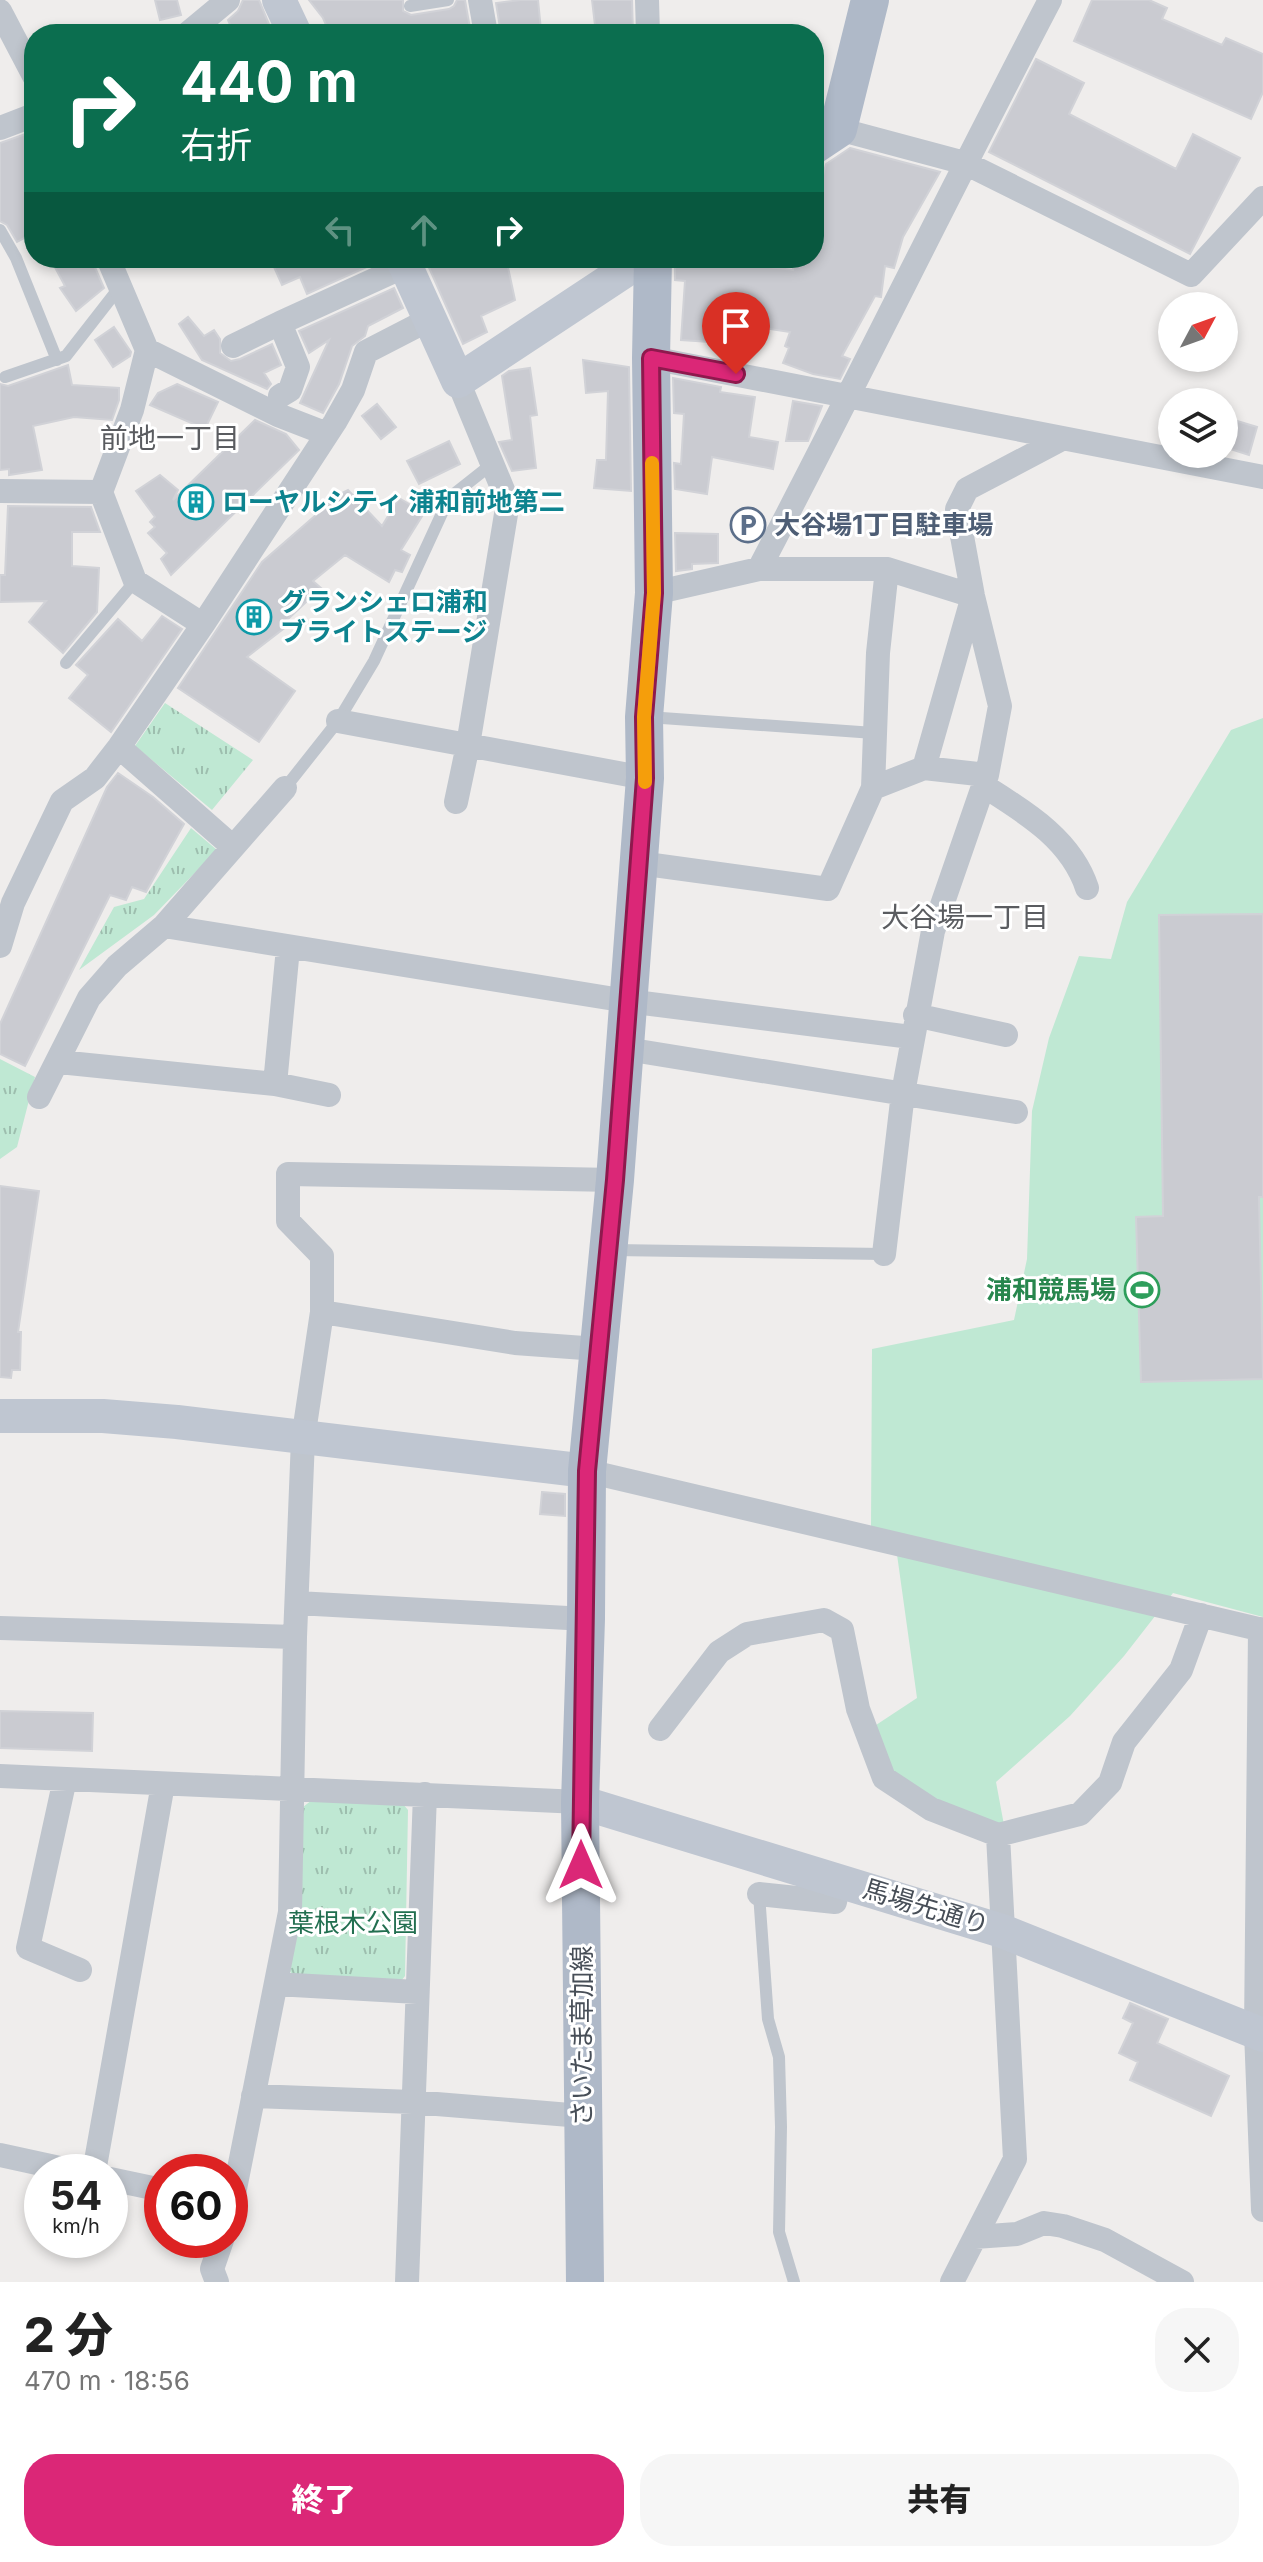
<!DOCTYPE html>
<html lang="ja">
<head>
<meta charset="utf-8">
<style>
  :root { --surface:#fff; --page:#f6f6f6; --text:#222; --muted:#767676; --accent:#db2777 }
  body { margin:0; font-family:Inter,"Noto Sans JP",sans-serif; background:var(--page); color:var(--text); height:100vh; display:flex; flex-direction:column; font-size:30px; white-space:nowrap }
  * { box-sizing:border-box; margin:0 }
  p { font-size:26px; color:var(--muted) }
  .icon { flex:none; width:44px; height:44px; fill:none; stroke:currentColor; stroke-width:2; stroke-linecap:round; stroke-linejoin:round }
  .map { position:relative; height:2282px; overflow:hidden }
  .side { display:flex; flex-direction:column; background:var(--surface); flex:1 }
  .side>* { flex:none }
  .guide { position:absolute; left:24px; top:24px; width:800px; height:244px; border-radius:32px; box-shadow:0 4px 12px #0003; background:#0b6e4f; color:#fff; overflow:hidden }
  .needle { width:52px; rotate:49deg }
  .buttons { position:absolute; left:1158px; top:292px; display:grid; gap:16px }
  .buttons a { display:grid; place-items:center; width:80px; height:80px; border-radius:50%; background:var(--surface); box-shadow:0 4px 12px #0003; font-size:40px }
  .speed { position:absolute; left:24px; top:2154px; display:flex; gap:16px; font-size:40px; font-weight:700; text-align:center }
  .speed>* { display:grid; place-content:center; width:104px; height:104px; border-radius:50%; background:var(--surface); box-shadow:0 4px 12px #0003; line-height:1 }
  .speed small { font-size:20px; font-weight:400 }
  .speed .limit { border:12px solid #d22; background:#fff; color:#111 }
  .pin { position:absolute; display:grid; place-items:center; width:68px; height:68px; color:#fff; margin:-82px -34px; border-radius:50% 50% 50% 0; rotate:-45deg; box-shadow:0 0 8px #0007 }
  .pin .icon { rotate:45deg }
  .me { position:absolute; width:88px; margin:-44px; rotate:0deg; stroke-linejoin:round; filter:drop-shadow(0 0 6px #0008) }
  .turn { display:flex; align-items:center; gap:28px; height:168px; padding:0 24px; font-size:36px }
  .turn .icon { width:104px; height:104px; stroke-width:2.5 }
  .turn b { display:block; font-size:56px; line-height:68px }
  .lanes { display:flex; align-items:center; height:76px; padding:0 24px; background:#0003; justify-content:center; gap:40px; direction:ltr }
  .lanes .off { opacity:.35 }
  .round { display:grid; place-items:center; flex:none; width:84px; height:84px; border-radius:32px; background:var(--page) }
  .headline { display:flex; align-items:center; justify-content:space-between; height:136px; padding:0 24px }
  h1 { font-size:48px; font-weight:800; line-height:60px }
  .action { display:flex; gap:16px; margin-top:auto; padding:16px 24px }
  .action a { flex:1; height:92px; border-radius:32px; background:var(--accent); color:#fff; font-size:32px; font-weight:800; line-height:92px; text-align:center }
  .action a+a { background:var(--page); color:var(--text) }
  .map>svg:first-child { display:block }
  .green { fill:#bfe8d3 }
  .park { fill:url(#park-tufts) }
  .building { fill:#cacbd1; stroke:#d1d2d7; stroke-width:2 }
  .lines { fill:none; stroke-linecap:round; stroke-linejoin:round }
  .lane { stroke:#bfc5cd; stroke-width:12 }
  .street { stroke:#bfc5cd; stroke-width:24 }
  .secondary { stroke:#bfc6d1; stroke-width:34 }
  .primary { stroke:#afb9c8; stroke-width:38 }
  .route-casing { stroke:#8e194d; stroke-width:20 }
  .route { stroke:#db2777; stroke-width:14 }
  .slow { stroke:#f59e0b; stroke-width:14 }
  .labels { text-anchor:middle; stroke-width:6; stroke-linejoin:round; paint-order:stroke }
  .culture-label { font-size:26px; font-weight:bold; fill:#0d838f; stroke:#fff; text-anchor:start }
  .service-label { font-size:26px; font-weight:bold; fill:#4e5e75; stroke:#fff; text-anchor:start }
  .leisure-label { font-size:26px; font-weight:bold; fill:#27864d; stroke:#fff; text-anchor:end }
  .street-label { font-size:26px; fill:#474e57; stroke:#fff }
  .park-label { font-size:26px; fill:#226f50; stroke:#fff }
  .neighbourhood-label { font-size:28px; fill:#5a5c60; stroke:#fff }
</style>
</head>
<body>
<div class="map">
<svg width="1263" height="2282" viewBox="0 0 1263 2282">
  <defs>
    <pattern id="park-tufts" width="24" height="20" patternUnits="userSpaceOnUse" patternTransform="scale(2)"><rect width="24" height="20" fill="#bfe8d3"/><path d="M3 7l-1-3M5 7V3M7 7l1-3M15 17l-1-3M17 17v-4M19 17l1-3" fill="none" stroke="#9dbeae"/></pattern>
  </defs>
  <rect width="100%" height="100%" fill="#efedec"/>
  <path class="green" d="M 1263,718 L 1263,1617 L 1173,1593 L 1124,1656 L 1070,1716 L 996,1782 L 1004,1825 L 946,1805 L 895,1775 L 873,1727 L 917,1698 L 894,1533 L 871,1526 L 872,1349 L 1014,1320 L 1027,1259 L 1032,1111 L 1049,1038 L 1079,956 L 1111,959 L 1127,902 L 1231,730 Z"/>
  <path class="park" d="M 165,703 L 253,760 L 212,810 L 135,746 Z
    M 191,828 L 217,850 L 154,915 L 79,970 L 114,907 L 144,899 Z
    M 0,1059 L 35,1077 L 17,1147 L 0,1159 Z
    M 312,1800 L 403,1804 L 408,1810 L 405,1976 L 401,1981 L 292,1975 L 289,1969 L 303,1807 Z"/>
  <path class="building" d="M 155,0 L 177,0 L 181,15 L 160,20 Z
    M 243,0 L 259,0 L 273,34 L 234,34 L 228,20 L 238,11 Z
    M 309,0 L 403,0 L 403,11 L 411,15 L 449,9 L 454,6 L 457,0 L 465,0 L 471,34 L 330,34 L 323,18 Z
    M 521,0 L 538,0 L 541,30 L 501,34 L 496,3 Z
    M 592,0 L 632,0 L 633,34 L 596,34 Z
    M 1092,0 L 1149,0 L 1167,8 L 1162,19 L 1222,45 L 1226,38 L 1263,54 L 1263,92 L 1251,119 L 1074,41 Z
    M 1036,59 L 1084,83 L 1069,114 L 1176,169 L 1193,134 L 1240,158 L 1190,254 L 989,152 Z
    M 34,131 L 34,233 L 17,242 L 7,225 L 0,221 L 0,143 Z
    M 850,148 L 940,172 L 903,237 L 894,268 L 885,266 L 881,297 L 875,296 L 842,356 L 850,359 L 840,379 L 813,374 L 783,363 L 789,348 L 785,346 L 790,332 L 711,320 L 710,342 L 681,340 L 685,281 L 675,280 L 675,260 L 753,258 L 753,265 L 793,270 L 795,258 L 814,258 L 814,210 L 826,164 Z
    M 50,258 L 91,258 L 104,288 L 76,311 L 60,288 L 65,286 Z
    M 270,258 L 377,258 L 378,262 L 307,294 L 300,277 L 282,285 Z
    M 432,258 L 506,258 L 515,300 L 481,316 L 487,332 L 463,344 L 426,261 Z
    M 394,288 L 403,308 L 368,326 L 365,336 L 352,346 L 339,384 L 323,413 L 300,403 L 329,340 L 309,353 L 299,331 Z
    M 188,317 L 204,336 L 214,330 L 220,339 L 220,353 L 231,361 L 240,359 L 272,344 L 281,365 L 264,373 L 271,384 L 267,389 L 202,360 L 179,324 Z
    M 114,327 L 131,352 L 130,356 L 113,367 L 95,340 Z
    M 583,360 L 629,367 L 631,491 L 594,488 L 597,460 L 606,460 L 608,391 L 586,393 Z
    M 68,365 L 72,385 L 119,388 L 119,400 L 112,420 L 74,417 L 33,426 L 42,470 L 9,475 L 9,469 L 0,470 L 0,384 L 8,386 Z
    M 530,368 L 537,415 L 530,416 L 536,468 L 512,471 L 499,442 L 512,440 L 502,376 L 509,371 Z
    M 673,378 L 721,387 L 720,392 L 755,397 L 749,437 L 778,442 L 773,469 L 712,457 L 707,494 L 675,489 L 674,463 L 681,464 L 684,414 L 674,413 Z
    M 177,384 L 218,402 L 205,429 L 150,405 L 158,393 Z
    M 793,401 L 822,406 L 808,441 L 786,441 Z
    M 377,404 L 396,427 L 381,439 L 362,416 Z
    M 1224,417 L 1257,427 L 1249,455 L 1224,447 Z
    M 255,420 L 286,434 L 299,450 L 171,575 L 161,559 L 167,553 L 148,533 L 155,527 L 150,522 L 155,517 L 136,491 L 160,475 L 178,490 L 173,500 Z
    M 449,441 L 460,464 L 419,484 L 407,461 Z
    M 348,490 L 382,526 L 399,498 L 424,513 L 401,550 L 410,555 L 402,572 L 395,570 L 389,582 L 345,555 L 313,581 L 321,588 L 287,620 L 291,623 L 247,657 L 295,691 L 259,742 L 178,688 L 262,562 L 340,494 Z
    M 8,506 L 91,507 L 100,532 L 72,532 L 72,566 L 99,568 L 97,612 L 63,653 L 29,622 L 46,601 L 0,602 L 0,575 L 5,575 Z
    M 675,533 L 718,534 L 718,563 L 692,564 L 692,569 L 676,571 Z
    M 162,616 L 182,629 L 111,732 L 69,698 L 88,675 L 76,665 L 118,619 L 142,641 Z
    M 118,773 L 153,797 L 184,824 L 146,892 L 132,887 L 126,900 L 110,895 L 25,1066 L 0,1054 L 0,1024 L 107,787 Z
    M 1263,914 L 1263,1197 L 1259,1197 L 1263,1379 L 1141,1382 L 1136,1217 L 1163,1216 L 1159,915 Z
    M 0,1186 L 39,1191 L 18,1332 L 21,1332 L 20,1370 L 12,1370 L 11,1378 L 0,1377 Z
    M 542,1492 L 565,1494 L 565,1516 L 540,1514 Z
    M 0,1711 L 93,1713 L 92,1751 L 0,1748 Z
    M 1130,2003 L 1168,2019 L 1157,2043 L 1229,2076 L 1211,2116 L 1130,2080 L 1138,2062 L 1119,2053 L 1133,2023 L 1123,2018 Z"/>
  <g class="lines">
    <path class="lane" d="M 410,6 L 448,0
      M 0,230 L 16,258 L 57,360
      M 5,377 L 66,356 L 119,288
      M 66,663 L 135,581
      M 648,717 L 874,733
      M 285,788 L 338,721 L 374,661 L 449,498 L 492,464
      M 614,1250 L 884,1254
      M 759,1894 L 768,2019 L 779,2057 L 781,2127 L 779,2232 L 794,2282"/>
    <path class="street" d="M 480,0 L 486,34
      M 647,0 L 648,34
      M 0,11 L 34,76
      M 187,34 L 228,0
      M 0,128 L 34,115
      M 838,129 L 965,163 L 1191,275 L 1263,198
      M 108,258 L 147,350 L 132,410 L 101,492 L 135,581 L 202,624
      M 233,346 L 280,323
      M 147,350 L 278,415 L 327,434
      M 651,358 L 1263,477
      M 280,396 L 290,390 L 298,367 L 280,323 L 405,266
      M 0,491 L 101,492
      M 759,569 L 887,569 L 973,596 L 924,768
      M 654,593 L 759,569 C 858,380 951,189 1050,0
      M 338,721 L 645,778
      M 119,747 L 233,847
      M 987,775 L 1000,706 L 973,596 L 957,509 L 967,489 L 1062,439
      M 984,786 C 1025,812 1071,839 1087,888
      M 285,788 L 164,926 L 627,1001 L 911,1037
      M 873,788 L 878,653 L 887,569
      M 456,802 L 468,745 L 508,502 L 458,381
      M 639,863 L 828,889 L 873,788 L 924,768 L 987,775 L 933,931 L 903,1093 L 884,1254
      M 0,946 L 13,903 L 62,801 L 95,778 L 119,747 L 204,623 L 335,422 L 353,390 L 366,352 L 430,319
      M 915,1015 L 1006,1035
      M 626,1049 L 1016,1112
      M 59,1062 L 275,1084 L 329,1095
      M 275,1084 L 288,948
      M 39,1097 L 89,998 L 117,966 L 164,926
      M 322,1312 L 322,1256 L 288,1221 L 288,1174 L 615,1180
      M 587,1471 L 1263,1630
      M 297,1603 L 586,1619
      M 0,1628 L 295,1637
      M 1260,1629 L 1256,2032 L 1263,2210
      M 660,1729 L 719,1652 L 747,1634 L 824,1620 L 842,1630 L 858,1709 L 884,1778 L 931,1809 L 998,1835 L 1080,1814 L 1110,1783 L 1124,1742 L 1181,1670 L 1201,1615
      M 0,1776 L 580,1802
      M 65,1779 L 28,1948 L 80,1970
      M 759,1894 L 835,1902 L 839,1881
      M 276,1984 L 417,1992
      M 253,2096 L 412,2102 L 582,2116
      M 0,2155 L 78,2172
      M 94,2172 L 163,1784
      M 110,2179 L 162,2190
      M 230,2214 L 290,1912 L 295,1637 L 303,1439 L 322,1312 L 515,1343 L 598,1349
      M 975,2237 L 1017,2234 L 1044,2223 L 1063,2226 L 1105,2240 L 1182,2282
      M 217,2282 L 212,2269 L 222,2240
      M 407,2282 L 425,1794
      M 952,2282 L 1015,2159 L 998,1835"/>
    <path class="secondary" d="M 279,0 L 295,34
      M 402,258 L 458,381 L 644,258
      M 0,1416 L 103,1416 L 177,1422 L 587,1471
      M 580,1802 L 1002,1931 L 1263,2035"/>
    <path class="primary" d="M 814,145 L 838,129 L 870,0
      M 585,2282 L 580,1802 L 586,1619 L 587,1471 L 615,1180 L 645,778 L 644,717 L 654,593 L 651,358 L 653,258"/>
  </g>
  <g class="lines">
    <g class="route-casing">
      <path id="route" d="M 581,1865 L 587,1471 L 615,1180 L 645,778 L 644,717 L 654,593 L 651,358 L 736,374"/>
    </g>
    <use href="#route" class="route"/>
    <path class="slow" d="M 645,782 L 644,717 L 654,593 L 652,463"/>
  </g>
  <defs>
    <g id="building-ring" transform="scale(1.8)"><circle r="9.5" fill="#fff" stroke="#0f9aa8" stroke-width="1.5"/><path d="M-4-6H4V6H1V3H-1V6H-4ZM-2.5-4.3h1.7v1.8h-1.7ZM.8-4.3h1.7v1.8H.8ZM-2.5-1h1.7V.8h-1.7ZM.8-1h1.7V.8H.8Z" fill="#0f9aa8"/></g>
    <g id="parking-ring" transform="scale(1.8)"><circle r="9.5" fill="#fff" stroke="#5c6f8a" stroke-width="1.5"/><path d="M-3.5-5.5H1a3.5 3.5 0 0 1 0 7H-1V5.5H-3.5ZM-1-3.4V-.6H.8a1.4 1.4 0 0 0 0-2.8Z" fill="#5c6f8a"/></g>
    <g id="stadium-ring" transform="scale(1.8)"><circle r="9.5" fill="#fff" stroke="#2e9e5b" stroke-width="1.5"/><path d="M0-5a6.5 5 0 1 0 0 10a6.5 5 0 1 0 0-10ZM-3.5-1.8h7v3.6h-7Z" fill="#2e9e5b"/></g>
  </defs>
  <g fill-rule="evenodd">
    <use href="#building-ring" x="196" y="502"/>
    <use href="#parking-ring" x="748" y="525"/>
    <use href="#building-ring" x="254" y="617"/>
    <use href="#stadium-ring" x="1142" y="1290"/>
  </g>
  <g class="labels">
    <g class="culture-label">
      <text x="222" y="511">ローヤルシティ 浦和前地第二</text>
      <text x="280" y="611">グランシェロ浦和<tspan x="280" dy="30">ブライトステージ</tspan></text>
    </g>
    <g class="service-label">
      <text x="774" y="534">大谷場1丁目駐車場</text>
    </g>
    <g class="leisure-label">
      <text x="1116" y="1299">浦和競馬場</text>
    </g>
    <g class="street-label">
      <text transform="translate(926 1907) rotate(17)" y="9">馬場先通り</text>
      <text transform="translate(582 2036) rotate(-90)" y="9">さいたま草加線</text>
    </g>
    <g class="park-label">
      <text x="353" y="1932">葉根木公園</text>
    </g>
    <g class="neighbourhood-label">
      <text x="170" y="448">前地一丁目</text>
      <text x="965" y="927">大谷場一丁目</text>
    </g>
  </g>
</svg>
<div class="buttons">
<a><svg class="needle" viewBox="-14 -14 28 28"><path d="M0-13l5 13h-10z" fill="#e53935"/><path d="M0 13l5-13h-10z" fill="#767676"/></svg></a>
<a><svg class="icon" aria-label="layers" viewBox="0 0 24 24"><path d="M12 4l9 5-9 5-9-5zM3 14l9 5 9-5"/></svg></a>
</div>
<div class="speed"><div>54<small>km/h</small></div><div class="limit">60</div></div>
<div class="pin" style="left:736px;top:374px;background:#d93025"><svg class="icon" aria-label="arrive" viewBox="0 0 24 24"><path d="M6 21V4h12l-3 4 3 4H6"/></svg></div>
<svg class="me" style="left:581px;top:1865px" viewBox="-20 -20 40 40"><path d="M0-17L14 15 0 8-14 15z" fill="#db2777" stroke="#fff" stroke-width="4"/></svg>
<div class="guide">
<div class="turn"><svg class="icon" aria-label="right" viewBox="0 0 24 24"><path d="M7 20v-9h11M14 6l5 5-5 5"/></svg><div><b>440 m</b>右折</div></div>
<div class="lanes"><svg class="icon off" aria-label="left" viewBox="0 0 24 24"><path d="M17 20v-9H6M10 6l-5 5 5 5"/></svg><svg class="icon off" aria-label="ahead" viewBox="0 0 24 24"><path d="M12 20V5M6 11l6-6 6 6"/></svg><svg class="icon" aria-label="right" viewBox="0 0 24 24"><path d="M7 20v-9h11M14 6l5 5-5 5"/></svg></div>
</div>
</div>
<section class="side">
<div class="headline"><div><h1>2 分</h1><p>470 m · 18:56</p></div><a class="round"><svg class="icon" aria-label="close" viewBox="0 0 24 24"><path d="M6 6l12 12M18 6L6 18"/></svg></a></div>
<div class="action"><a>終了</a><a>共有</a></div>
</section>
</body>
</html>
